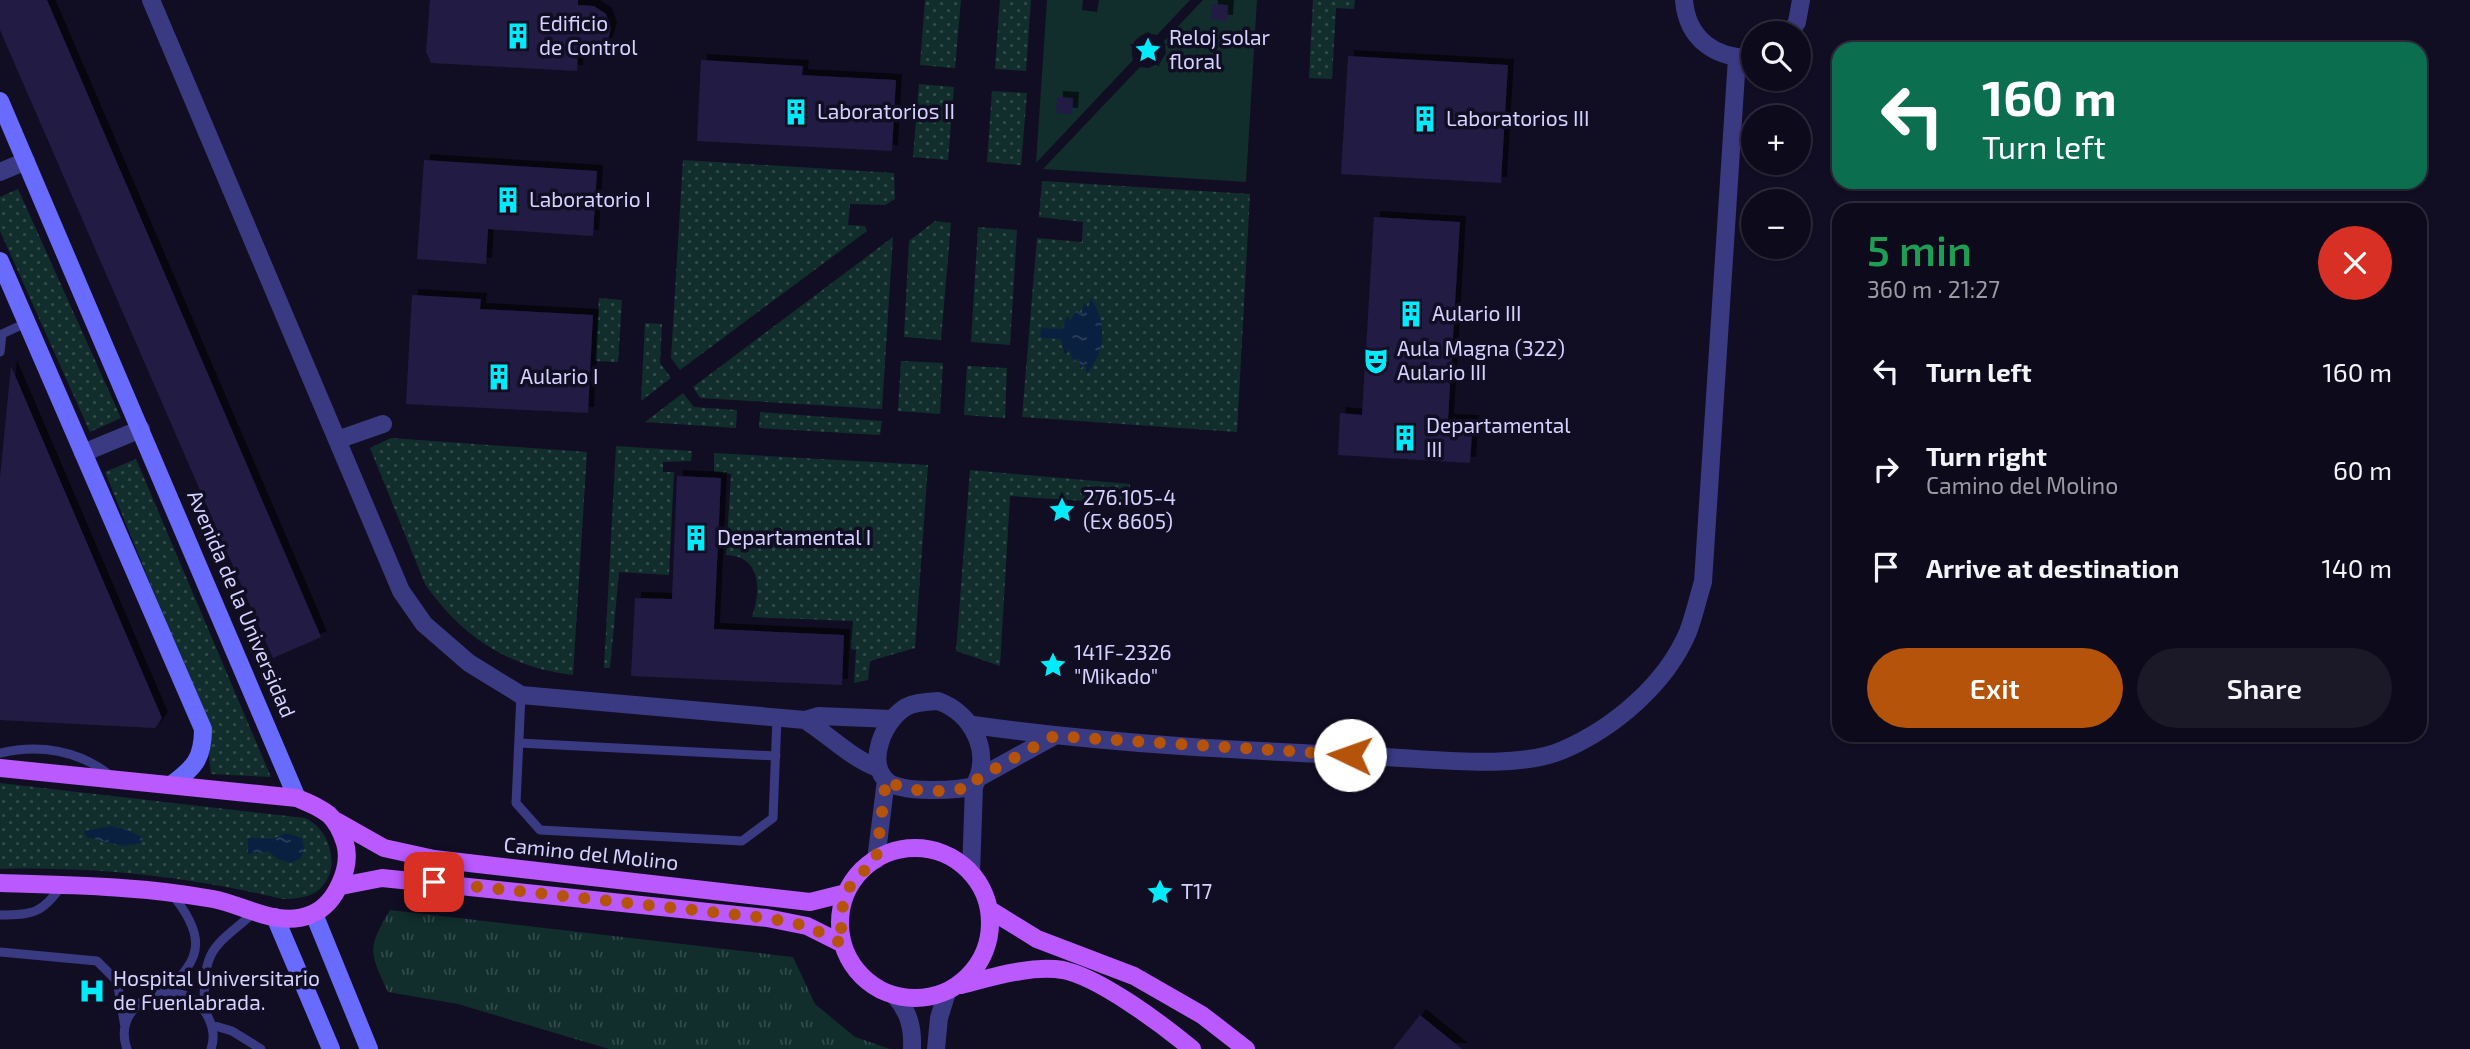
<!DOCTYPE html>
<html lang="en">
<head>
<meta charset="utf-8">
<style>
  :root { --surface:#0d0a1b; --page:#1b1828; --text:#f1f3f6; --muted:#9a9aa3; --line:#2d2b3a; --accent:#b45309 }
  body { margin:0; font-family:"Exo 2",sans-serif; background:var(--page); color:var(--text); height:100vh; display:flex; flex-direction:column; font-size:26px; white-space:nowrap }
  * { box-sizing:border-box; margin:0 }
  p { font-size:23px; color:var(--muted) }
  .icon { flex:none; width:38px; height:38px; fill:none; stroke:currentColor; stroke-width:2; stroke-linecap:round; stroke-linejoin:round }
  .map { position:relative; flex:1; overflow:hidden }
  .drawer { position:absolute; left:1832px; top:203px; width:595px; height:539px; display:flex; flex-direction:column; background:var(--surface); border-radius:21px; box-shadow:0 2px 5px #0004,0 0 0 2px var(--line) }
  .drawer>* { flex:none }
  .hud { position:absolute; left:1832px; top:42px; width:595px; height:147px; border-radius:21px; box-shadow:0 2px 5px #0004,0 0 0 2px var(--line); background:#0b6e4f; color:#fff; overflow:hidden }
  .buttons { position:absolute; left:1741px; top:21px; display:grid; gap:14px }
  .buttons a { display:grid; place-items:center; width:70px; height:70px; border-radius:50%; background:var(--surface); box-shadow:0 2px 5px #0004,0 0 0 2px var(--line); font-size:35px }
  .pin { position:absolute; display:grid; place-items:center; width:60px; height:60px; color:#fff; margin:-30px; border-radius:14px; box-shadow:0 4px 10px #0006 }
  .me { position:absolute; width:77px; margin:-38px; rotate:273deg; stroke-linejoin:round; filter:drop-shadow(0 0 5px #0008) }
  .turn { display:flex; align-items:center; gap:24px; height:147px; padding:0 35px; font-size:32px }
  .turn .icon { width:91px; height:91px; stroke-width:2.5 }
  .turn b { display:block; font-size:49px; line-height:60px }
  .round { display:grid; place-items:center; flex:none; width:74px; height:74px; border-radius:37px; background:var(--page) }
  .overview { display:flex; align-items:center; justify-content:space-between; height:119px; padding:0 35px }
  h1 { font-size:42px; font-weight:600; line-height:52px; color:#1e9e55 }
  .button { display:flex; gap:14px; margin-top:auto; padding:14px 35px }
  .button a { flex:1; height:80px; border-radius:42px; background:var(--accent); color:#fff; font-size:28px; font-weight:600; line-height:80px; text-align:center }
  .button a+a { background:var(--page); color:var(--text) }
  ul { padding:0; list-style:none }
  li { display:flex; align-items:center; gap:21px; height:98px; padding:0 35px }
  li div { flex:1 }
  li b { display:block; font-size:26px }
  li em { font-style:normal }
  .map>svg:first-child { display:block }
  .grass { fill:#112e2c }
  .park { fill:url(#park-tufts) }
  .garden { fill:url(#garden-dots); fill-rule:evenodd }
  .water { fill:url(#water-ripples) }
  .building { fill:#221b45; filter:url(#shadow) }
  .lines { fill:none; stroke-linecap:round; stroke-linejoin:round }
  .lane { stroke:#3a3a83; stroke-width:9 }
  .street { stroke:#3a3a83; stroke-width:18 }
  .secondary { stroke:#696bfe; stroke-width:18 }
  .primary { stroke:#ba59fe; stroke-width:18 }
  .route { stroke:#b45309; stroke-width:12; stroke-dasharray:0 21.6 }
  .labels { text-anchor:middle; stroke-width:7; stroke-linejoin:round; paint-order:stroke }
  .poi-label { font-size:21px; fill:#d5d2ff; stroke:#110e24; text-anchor:start }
  .street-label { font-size:21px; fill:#d5d2ff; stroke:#110e24 }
</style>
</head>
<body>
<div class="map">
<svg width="2470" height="1049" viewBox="0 0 2470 1049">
  <defs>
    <pattern id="park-tufts" width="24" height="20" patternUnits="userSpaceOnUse" patternTransform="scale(1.75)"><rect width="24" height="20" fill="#112e2c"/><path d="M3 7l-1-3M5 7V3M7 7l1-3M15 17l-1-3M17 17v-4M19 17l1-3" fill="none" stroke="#334b4c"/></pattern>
    <pattern id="garden-dots" width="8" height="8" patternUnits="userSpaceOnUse" patternTransform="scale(1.75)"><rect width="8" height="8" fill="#112e2c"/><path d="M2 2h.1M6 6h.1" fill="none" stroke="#334b4c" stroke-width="1.8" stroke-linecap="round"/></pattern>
    <pattern id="water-ripples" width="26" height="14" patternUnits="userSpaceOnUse" patternTransform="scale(1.75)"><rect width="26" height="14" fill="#0a2041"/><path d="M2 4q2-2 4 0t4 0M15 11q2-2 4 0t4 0" fill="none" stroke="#2d405e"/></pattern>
    <filter id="shadow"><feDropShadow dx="6" dy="-6" stdDeviation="0" flood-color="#0009"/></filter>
  </defs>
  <rect width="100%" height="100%" fill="#110e24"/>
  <path class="grass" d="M 1047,0 L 1083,0 L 1082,10 L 1097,12 L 1099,0 L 1190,0 L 1157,35 L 1146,33 C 1133,39 1130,45 1133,60 L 1036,163 Z
    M 1203,0 L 1257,0 L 1246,182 L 1043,169 L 1140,67 L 1148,68 L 1160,63 L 1166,53 L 1164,41 Z"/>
  <path class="park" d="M 390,910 L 793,957 L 815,1004 L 855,1037 L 890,1049 L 609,1049 L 458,1004 L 388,992 C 369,951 367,949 390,910 Z"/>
  <path class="garden" d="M 925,0 L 961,0 L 955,68 L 920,65 Z
    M 1000,0 L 1031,0 L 1026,71 L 995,69 Z
    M 1313,0 L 1355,0 L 1354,9 L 1336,8 L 1332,79 L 1309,78 Z
    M 919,84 L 954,87 L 948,160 L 913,157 Z
    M 992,91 L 1027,93 L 1021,165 L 987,162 Z
    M 683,160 L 894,173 L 895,199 L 885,205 L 850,204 L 848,225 L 865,226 L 867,231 L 680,370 L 671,358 Z
    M 1042,181 L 1250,194 L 1237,432 L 1022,417 L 1037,238 L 1082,242 L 1083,222 L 1039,217 ZM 1091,299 L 1087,373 L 1085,362 L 1081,368 L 1079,357 L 1074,362 L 1070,349 L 1065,354 L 1061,339 L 1067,317 L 1071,321 L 1077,310 L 1081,316 L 1088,309 Z
    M 18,189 L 121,418 L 90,432 L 0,231 L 0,197 Z
    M 935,221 L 951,223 L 941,340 L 904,337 L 909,241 Z
    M 978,227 L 1017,230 L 1010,345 L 971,342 Z
    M 893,237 L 882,409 L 700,398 L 693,387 Z
    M 599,298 L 622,300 L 618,362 L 595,361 Z
    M 645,323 L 662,324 L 660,363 L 671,378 L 641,401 Z
    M 901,361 L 943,363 L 940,414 L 898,411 Z
    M 967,366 L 1007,368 L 1005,418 L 964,415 Z
    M 683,393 L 694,407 L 737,410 L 736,428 L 645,422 Z
    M 760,412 L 882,421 L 880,435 L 759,428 Z
    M 391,438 L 587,452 L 573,675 C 509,668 461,636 425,584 L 370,448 Z
    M 616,446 L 692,451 L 691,461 L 663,462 L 663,472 L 674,472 L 669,575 L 619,572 L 610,668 L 604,668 Z
    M 714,453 L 928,465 L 915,648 L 870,661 L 868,680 L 854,683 L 856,650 L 851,649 L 853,621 L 752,617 C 761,591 762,556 726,555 L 731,474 L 714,472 Z
    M 136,459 L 271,777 L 211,774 L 205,719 L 105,472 Z
    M 970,470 L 1130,484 L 1129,504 L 1010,496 L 1000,666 L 956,651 Z
    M 0,783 L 305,818 C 332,830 343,873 316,892 C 306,898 294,899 283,899 C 191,877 95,866 0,869 Z"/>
  <path class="water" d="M 1091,298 C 1107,325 1106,349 1087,374 L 1085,363 L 1080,369 L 1079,358 L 1073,362 L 1070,349 L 1066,355 L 1061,339 L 1040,338 L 1041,328 L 1062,329 L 1067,316 L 1071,321 L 1077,309 L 1081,315 L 1084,303 L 1088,308 Z
    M 110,826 L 126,829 L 143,838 L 141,843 L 123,846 L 86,837 L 84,831 Z
    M 286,833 L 302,838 L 304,850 L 301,858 L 291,863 L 278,859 L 269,852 L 248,854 L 248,838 L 273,839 Z"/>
  <path class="building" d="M 0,0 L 47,0 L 321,637 L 273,658 L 0,30 Z
    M 430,0 L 578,0 L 578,5 L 594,6 L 606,14 L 611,28 L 607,43 L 594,49 L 578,48 L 577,71 L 431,63 L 426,52 Z
    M 1212,4 L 1228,5 L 1227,21 L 1211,20 Z
    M 1348,56 L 1508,65 L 1501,183 L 1341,174 Z
    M 701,60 L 803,66 L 802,75 L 896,80 L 892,151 L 697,141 Z
    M 1057,97 L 1073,98 L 1072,114 L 1056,113 Z
    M 424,160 L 597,171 L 593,236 L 488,229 L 486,264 L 417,259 Z
    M 1374,217 L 1460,222 L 1448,420 L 1473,421 L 1470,463 L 1338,455 L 1340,413 L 1362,415 Z
    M 412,295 L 481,299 L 480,309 L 593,315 L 588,413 L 406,404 Z
    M 11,366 L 162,718 L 155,728 L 0,720 L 0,478 Z
    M 677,476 L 721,478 L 714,629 L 844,635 L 842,685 L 631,676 L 635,598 L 672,599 Z
    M 1420,1015 L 1462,1049 L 1393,1049 Z"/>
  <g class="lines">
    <path class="lane" d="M 0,352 L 2,334 L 26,323
      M 521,695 L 516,803 L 540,830 L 742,841 L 773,818 L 777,718
      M 519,743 L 776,756
      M 0,753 C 39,744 79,750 111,776
      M 0,915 C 33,915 43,913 62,885
      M 0,952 L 97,961 L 117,981 L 125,1027
      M 164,991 C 207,958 203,932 171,893
      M 204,1008 C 204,948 211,949 255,912
      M 212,1025 L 232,1031 L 261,1049
      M 127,1049 C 109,999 185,969 208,1017 C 213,1027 215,1038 211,1049"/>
    <path class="street" d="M 151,0 L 401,591 L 424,624 L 469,663 L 521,695 L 805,720 L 818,716 L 892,719
      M 1684,0 C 1687,39 1716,60 1754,57
      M 1790,33 L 1797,22 L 1801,0
      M 0,172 L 26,161
      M 337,440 L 383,424
      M 83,453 L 141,429
      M 938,701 C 972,713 993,752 974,786 C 956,791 903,793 888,782 C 865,763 884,720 906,707 C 916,702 926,702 938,701 Z
      M 805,720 C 829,735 852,759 878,768
      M 973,725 C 1109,744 1247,751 1384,757 C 1434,759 1518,770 1563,750 C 1614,728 1666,684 1688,632 C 1694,616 1698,598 1703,582 L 1737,58
      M 978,778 L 1054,736
      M 876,860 L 886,780
      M 971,873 L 974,786
      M 895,996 C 909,1012 913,1028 912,1049
      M 936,1049 L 939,1018 L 947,992"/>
    <path class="secondary" d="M 0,101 L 297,798
      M 0,261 L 203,729 C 203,759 194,768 171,785
      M 314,914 L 369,1049
      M 275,917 L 331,1049"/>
    <path class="primary" d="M 0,768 L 297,798 C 325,810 335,813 345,843 C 352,867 336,904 312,914 C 279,929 245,905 213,899 C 143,886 71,885 0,883
      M 338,822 L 384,848 L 434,859 L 810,902 L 846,893
      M840 923a75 75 0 1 1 150 0a75 75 0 1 1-150 0Z
      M 341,886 L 382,878 L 767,918 L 807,926 L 843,944
      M 990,910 L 1037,939 L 1134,976 L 1202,1015 L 1246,1049
      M 961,985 C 993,977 1030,965 1063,970 C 1099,977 1163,1025 1192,1049"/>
  </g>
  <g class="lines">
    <path class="route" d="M 434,882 L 767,918 L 807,926 L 843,944 L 840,918 L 846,893 L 854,880 L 876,860 L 886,780 C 908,794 950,793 974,786 L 978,778 L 1054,736 L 1350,755"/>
  </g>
  <defs>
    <g id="building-bare" transform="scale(2.1)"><path d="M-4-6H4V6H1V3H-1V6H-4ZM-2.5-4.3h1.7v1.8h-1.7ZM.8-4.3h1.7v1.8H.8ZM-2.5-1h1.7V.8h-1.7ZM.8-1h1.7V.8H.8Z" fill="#02ebfb" stroke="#110e24" stroke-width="2.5" paint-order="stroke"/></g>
    <g id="sight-bare" transform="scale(2.1)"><path d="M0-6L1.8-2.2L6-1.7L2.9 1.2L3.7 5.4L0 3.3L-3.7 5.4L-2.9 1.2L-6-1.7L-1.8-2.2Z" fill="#02ebfb" stroke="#110e24" stroke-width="2.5" paint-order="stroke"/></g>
    <g id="theatre-bare" transform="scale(2.1)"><path d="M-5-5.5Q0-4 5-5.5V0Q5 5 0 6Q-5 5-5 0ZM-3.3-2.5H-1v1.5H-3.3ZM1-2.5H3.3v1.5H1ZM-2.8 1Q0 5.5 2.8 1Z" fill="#02ebfb" stroke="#110e24" stroke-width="2.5" paint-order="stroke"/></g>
    <g id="hospital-bare" transform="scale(2.1)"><path d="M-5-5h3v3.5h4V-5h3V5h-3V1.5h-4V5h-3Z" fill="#02ebfb" stroke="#110e24" stroke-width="2.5" paint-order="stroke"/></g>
  </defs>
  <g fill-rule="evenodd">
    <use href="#building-bare" x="518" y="36"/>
    <use href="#sight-bare" x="1148" y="50"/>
    <use href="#building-bare" x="796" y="112"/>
    <use href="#building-bare" x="1425" y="119"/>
    <use href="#building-bare" x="508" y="200"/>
    <use href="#building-bare" x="1411" y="314"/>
    <use href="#theatre-bare" x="1376" y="361"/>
    <use href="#building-bare" x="499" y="377"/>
    <use href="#building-bare" x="1405" y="438"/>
    <use href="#sight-bare" x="1062" y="510"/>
    <use href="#building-bare" x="696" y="538"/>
    <use href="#sight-bare" x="1053" y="665"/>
    <use href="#sight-bare" x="1160" y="892"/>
    <use href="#hospital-bare" x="92" y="991"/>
  </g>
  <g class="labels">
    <g class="poi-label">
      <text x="539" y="31">Edificio<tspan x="539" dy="24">de Control</tspan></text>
      <text x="1169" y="45">Reloj solar<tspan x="1169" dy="24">floral</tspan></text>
      <text x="817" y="119">Laboratorios II</text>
      <text x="1446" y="126">Laboratorios III</text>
      <text x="529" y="207">Laboratorio I</text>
      <text x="1432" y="321">Aulario III</text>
      <text x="1397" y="356">Aula Magna (322)<tspan x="1397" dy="24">Aulario III</tspan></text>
      <text x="520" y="384">Aulario I</text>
      <text x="1426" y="433">Departamental<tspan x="1426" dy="24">III</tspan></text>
      <text x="1083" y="505">276.105-4<tspan x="1083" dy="24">(Ex 8605)</tspan></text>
      <text x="717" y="545">Departamental I</text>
      <text x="1074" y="660">141F-2326<tspan x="1074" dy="24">"Mikado"</tspan></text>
      <text x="1181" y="899">T17</text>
      <text x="113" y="986">Hospital Universitario<tspan x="113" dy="24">de Fuenlabrada.</tspan></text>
    </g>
    <g class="street-label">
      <text transform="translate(241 604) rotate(67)" y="7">Avenida de la Universidad</text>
      <text transform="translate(591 854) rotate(6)" y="7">Camino del Molino</text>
    </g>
  </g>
</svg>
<div class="buttons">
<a><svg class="icon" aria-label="search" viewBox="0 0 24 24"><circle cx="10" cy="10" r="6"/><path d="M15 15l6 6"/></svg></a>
<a>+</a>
<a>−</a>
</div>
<div class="pin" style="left:434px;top:882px;background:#d93025"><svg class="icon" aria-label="arrive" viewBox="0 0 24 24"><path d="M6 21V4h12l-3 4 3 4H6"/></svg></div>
<svg class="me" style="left:1350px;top:755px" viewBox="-20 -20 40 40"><circle r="19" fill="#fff"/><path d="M0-13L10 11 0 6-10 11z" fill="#b45309"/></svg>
<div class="hud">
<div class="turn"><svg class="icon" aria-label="left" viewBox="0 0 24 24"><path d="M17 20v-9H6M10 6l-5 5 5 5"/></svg><div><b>160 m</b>Turn left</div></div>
</div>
<section class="drawer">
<div class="overview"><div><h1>5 min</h1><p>360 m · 21:27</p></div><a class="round" style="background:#d93025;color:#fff"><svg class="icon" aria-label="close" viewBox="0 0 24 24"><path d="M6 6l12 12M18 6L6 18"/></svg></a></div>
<ul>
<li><svg class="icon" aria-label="left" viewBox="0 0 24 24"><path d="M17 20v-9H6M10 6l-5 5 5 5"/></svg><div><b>Turn left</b></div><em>160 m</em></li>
<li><svg class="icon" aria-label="right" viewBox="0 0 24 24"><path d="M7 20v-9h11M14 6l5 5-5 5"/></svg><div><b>Turn right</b><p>Camino del Molino</p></div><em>60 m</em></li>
<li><svg class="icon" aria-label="arrive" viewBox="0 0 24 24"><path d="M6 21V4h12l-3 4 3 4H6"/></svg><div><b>Arrive at destination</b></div><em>140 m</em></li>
</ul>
<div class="button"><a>Exit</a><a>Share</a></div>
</section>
</div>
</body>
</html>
